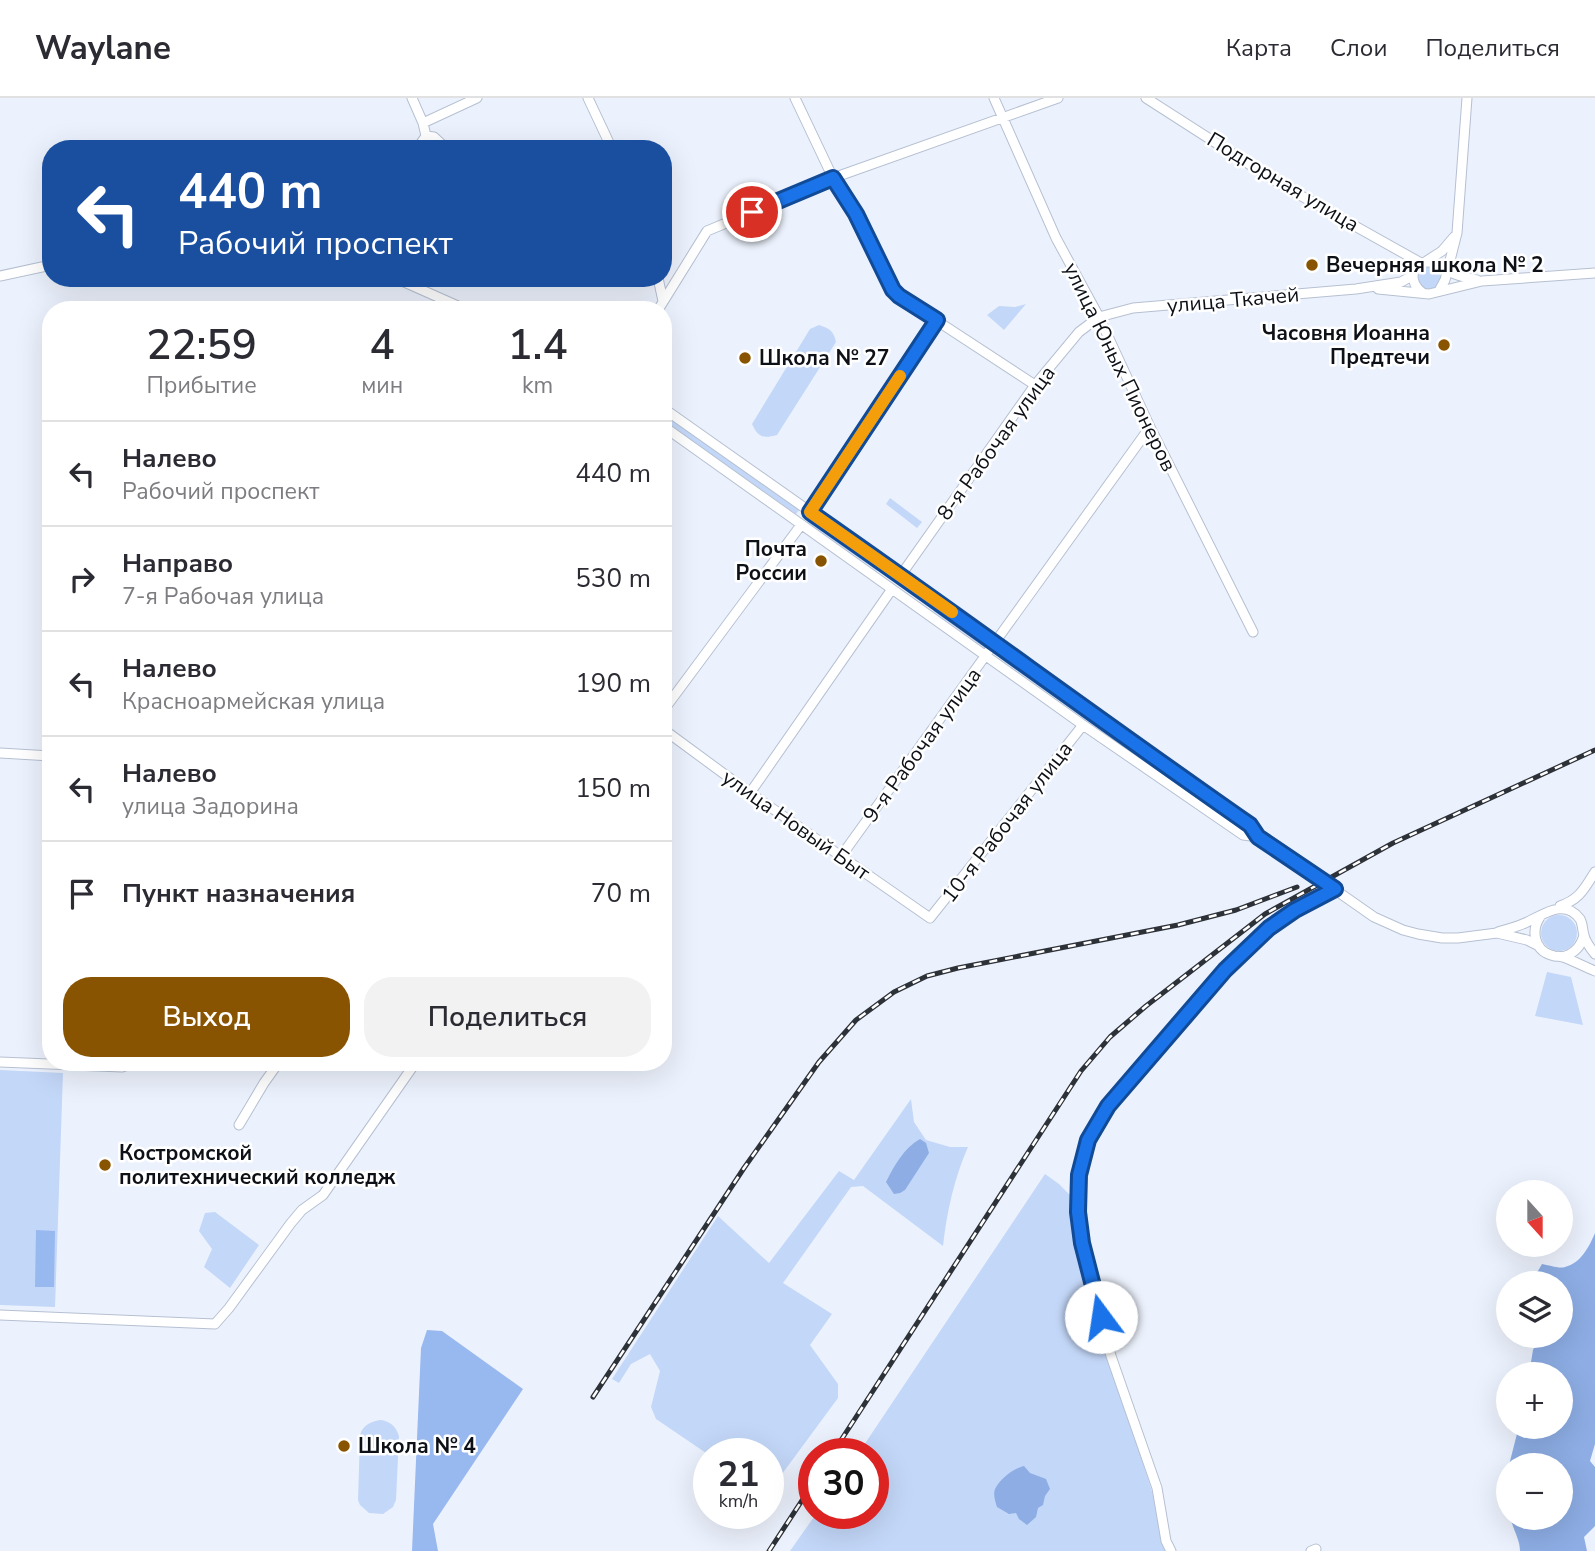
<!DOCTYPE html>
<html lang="ru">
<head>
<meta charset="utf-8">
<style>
  :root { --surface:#fff; --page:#f2f2f3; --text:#2b2b33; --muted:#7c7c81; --line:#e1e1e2; --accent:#895401 }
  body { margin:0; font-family:"Nunito Sans",sans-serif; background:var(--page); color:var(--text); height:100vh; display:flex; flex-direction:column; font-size:26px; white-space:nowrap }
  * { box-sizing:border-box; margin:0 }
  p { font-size:23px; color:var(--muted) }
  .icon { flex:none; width:38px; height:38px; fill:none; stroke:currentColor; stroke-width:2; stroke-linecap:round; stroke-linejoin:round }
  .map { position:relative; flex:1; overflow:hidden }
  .panel { position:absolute; left:42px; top:203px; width:630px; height:770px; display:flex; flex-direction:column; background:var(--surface); border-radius:28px; box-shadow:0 7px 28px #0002 }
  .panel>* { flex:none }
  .top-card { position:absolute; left:42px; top:42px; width:630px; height:147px; border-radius:28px; box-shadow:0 7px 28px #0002; background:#1a4fa0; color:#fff; overflow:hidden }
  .needle { width:46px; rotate:159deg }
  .controls { position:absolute; left:1496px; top:1082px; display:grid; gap:14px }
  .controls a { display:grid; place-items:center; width:77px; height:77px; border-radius:50%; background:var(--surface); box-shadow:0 7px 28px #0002; font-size:35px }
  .speed { position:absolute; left:693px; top:1340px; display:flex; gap:14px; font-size:35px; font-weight:700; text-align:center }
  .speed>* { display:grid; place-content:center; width:91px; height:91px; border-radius:50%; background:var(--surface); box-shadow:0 7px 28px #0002; line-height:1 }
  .speed small { font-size:18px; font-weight:400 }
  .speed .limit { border:10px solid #d22; background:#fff; color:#111 }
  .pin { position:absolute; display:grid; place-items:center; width:60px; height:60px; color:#fff; margin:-30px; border:4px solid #fff; border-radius:50%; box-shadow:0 2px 7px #0007 }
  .me { position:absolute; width:77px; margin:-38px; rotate:346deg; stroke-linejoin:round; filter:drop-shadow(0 0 5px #0008) }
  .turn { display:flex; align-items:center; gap:24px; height:147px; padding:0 21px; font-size:32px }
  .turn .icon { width:91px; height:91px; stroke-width:2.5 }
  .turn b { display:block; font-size:49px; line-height:60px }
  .eta { display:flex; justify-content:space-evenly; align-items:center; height:119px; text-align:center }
  .eta b { font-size:42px; font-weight:600; line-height:49px }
  .action { display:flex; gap:14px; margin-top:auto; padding:14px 21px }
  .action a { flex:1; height:80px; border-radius:28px; background:var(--accent); color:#fff; font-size:28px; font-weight:600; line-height:80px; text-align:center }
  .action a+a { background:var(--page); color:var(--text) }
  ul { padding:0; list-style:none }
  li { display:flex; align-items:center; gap:21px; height:105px; padding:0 21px; border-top:2px solid var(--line) }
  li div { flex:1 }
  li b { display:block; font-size:26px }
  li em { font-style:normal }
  header { display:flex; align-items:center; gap:42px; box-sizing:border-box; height:98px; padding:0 35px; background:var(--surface); border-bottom:2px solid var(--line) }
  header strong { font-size:33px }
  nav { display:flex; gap:38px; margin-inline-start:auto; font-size:24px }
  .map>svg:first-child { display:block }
  .green { fill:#c3d7f8 }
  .forest { fill:#98b8f0 }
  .water { fill:#8dade4 }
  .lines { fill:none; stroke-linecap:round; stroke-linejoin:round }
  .minor-casing { stroke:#b6c0d2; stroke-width:11 }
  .minor { stroke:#fff; stroke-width:9 }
  .rail-casing { stroke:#2d3138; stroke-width:5 }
  .rail { stroke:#fff; stroke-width:2.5; stroke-dasharray:8; stroke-linecap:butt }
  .route-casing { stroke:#114b97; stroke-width:18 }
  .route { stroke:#1a73e8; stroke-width:12 }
  .slow { stroke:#f59e0b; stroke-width:12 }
  .poi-dot { fill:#895401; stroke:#fff; stroke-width:2.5 }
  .labels { text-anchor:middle; stroke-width:5; stroke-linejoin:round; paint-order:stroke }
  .street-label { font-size:21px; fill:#0d1117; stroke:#fff }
  .poi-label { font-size:21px; font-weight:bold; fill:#0d1117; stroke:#fff; text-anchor:start }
</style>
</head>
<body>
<header>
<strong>Waylane</strong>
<nav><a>Карта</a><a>Слои</a><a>Поделиться</a></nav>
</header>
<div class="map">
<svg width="1595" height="1453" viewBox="0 0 1595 1453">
  <rect width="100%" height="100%" fill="#ecf2fd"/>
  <path class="green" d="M1417 180a12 12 0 1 1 24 0a12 12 0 1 1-24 0Z
    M 1026,206 L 1004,232 L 987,217 L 999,208 L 1015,209 Z
    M 819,227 C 829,230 834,233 836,244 L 777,337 C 763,341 758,339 752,326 L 810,231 Z
    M 663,315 L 799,412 L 796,416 L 663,322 Z
    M 890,400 L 922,424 L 917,430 L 886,406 Z
    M 810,419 L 880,469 L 877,473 L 807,424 Z
    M 936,509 L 989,546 L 986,551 L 933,513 Z
    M 1003,555 L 1187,688 L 1184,692 L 999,560 Z
    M 1196,694 L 1248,731 L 1245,734 L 1193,698 Z
    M1541 835a18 18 0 1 1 36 0a18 18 0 1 1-36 0Z
    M 1547,874 L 1571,879 L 1583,927 L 1535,918 Z
    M 0,972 L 63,975 L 55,1209 L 0,1207 Z
    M 911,1001 L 914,1024 L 926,1042 L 950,1049 L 968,1049 C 954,1081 947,1113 943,1148 L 863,1088 L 851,1089 L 783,1185 L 832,1216 L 810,1247 L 838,1286 L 838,1300 L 768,1395 L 768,1356 L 709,1357 L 656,1321 L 651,1309 L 660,1273 L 650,1256 L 631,1266 L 619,1285 L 612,1281 L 718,1118 L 769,1165 L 839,1073 L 854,1082 Z
    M 1045,1076 L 1059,1086 L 1073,1100 L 1096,1218 L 1171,1453 L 790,1453 L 816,1416 L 873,1416 L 873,1356 L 858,1356 Z
    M 215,1114 L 259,1147 L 230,1190 L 204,1169 L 212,1151 L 199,1133 L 205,1115 Z
    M 380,1322 C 391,1323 396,1329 399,1338 L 396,1402 L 393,1409 L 383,1416 L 369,1415 L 360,1407 L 358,1402 L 360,1337 C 363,1327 370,1324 380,1322 Z"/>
  <path class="forest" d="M 36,1132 L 55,1133 L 54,1189 L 35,1189 Z
    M 427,1232 L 442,1233 L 523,1291 L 433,1426 L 438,1453 L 412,1453 L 421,1250 Z"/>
  <path class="water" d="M 920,1041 L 926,1045 L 929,1055 L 905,1092 L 900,1095 L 894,1096 L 886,1084 C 894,1068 904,1050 920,1041 Z
    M 1595,1135 L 1595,1346 L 1590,1363 L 1595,1369 L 1595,1428 L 1584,1439 L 1587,1453 L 1520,1453 C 1520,1442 1513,1431 1510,1419 L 1561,1419 L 1561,1367 L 1509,1367 L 1519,1328 L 1561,1328 L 1561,1276 L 1529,1276 L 1533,1252 L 1537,1243 L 1542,1237 L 1561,1237 L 1561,1185 L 1531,1185 L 1542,1166 C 1549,1167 1559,1171 1565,1169 C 1581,1165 1589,1149 1595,1135 Z
    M 1024,1368 L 1030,1375 L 1046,1381 L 1050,1391 L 1045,1398 L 1043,1407 L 1038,1410 L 1036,1419 L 1027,1427 L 1019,1421 L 1016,1415 L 1009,1416 L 997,1409 C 995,1403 993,1396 995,1391 C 1000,1381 1014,1370 1024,1368 Z"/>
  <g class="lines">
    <g class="minor-casing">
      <path id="minor" d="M 412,0 L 423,25
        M 588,0 L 612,51
        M 795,0 L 833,80 L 856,116 L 896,196 L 1035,287
        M 994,0 L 1056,140 L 1099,219 L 1150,329 L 1253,534
        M 1146,0 L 1280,86 L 1421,165
        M 426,38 L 434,39 L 447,51
        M 417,51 L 426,38 L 423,25 L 477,0
        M 1425,164 L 1442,153 L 1454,139
        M 0,178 L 51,167
        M 395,180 L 467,212
        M 658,180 L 663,203
        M 1378,191 L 1429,196 L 1482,183 L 1595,175
        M 1439,193 L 1445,182 L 1457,135 L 1467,0
        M 1423,195 C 1408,186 1410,163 1429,164 C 1438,164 1443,170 1450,174 C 1458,178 1468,180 1477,182
        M 658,212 L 707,133 L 833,80 L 1058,0
        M 663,310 L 1005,551 L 1082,609 L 1250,727 L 1258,739 L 1304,770 L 1374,819 L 1403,832 L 1418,836 L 1442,840 L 1458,840 L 1497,835 L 1527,842 L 1539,848
        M 663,328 L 1083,627 L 1243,737 L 1258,739
        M 810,414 L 937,222
        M 901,477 L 1035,287 L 1079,234 L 1099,219 L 1133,210 L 1356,191 L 1401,184 L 1412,178
        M 663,613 L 801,427
        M 663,631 L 750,695 L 930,820 L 1083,627
        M 0,655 L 51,658
        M 750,695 L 892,491
        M 845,762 L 847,750 L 1150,329
        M 1560,808 C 1580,801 1584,791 1595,774
        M 1540,819 C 1531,832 1534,852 1551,857 C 1560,860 1554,857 1563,859 C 1574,863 1585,869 1595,873
        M 1498,834 C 1507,831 1517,829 1525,825 C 1542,818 1564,799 1580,821 C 1583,826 1582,831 1584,837 C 1585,843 1591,851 1595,856
        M 1562,859 C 1574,856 1581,849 1584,837
        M 0,964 L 122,969 L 137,964
        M 239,1027 L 264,985 L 279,964
        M 0,1217 L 215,1226 L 229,1210 L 291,1125 L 302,1112 L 323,1097 L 416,964
        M 1171,1453 L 1166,1443 L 1157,1390 L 1111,1258 L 1095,1200 L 1082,1145 L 1078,1114 L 1079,1077 L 1089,1042 L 1108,1008 L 1225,872 L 1269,830 L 1295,812 L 1335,791
        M 1311,1453 L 1316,1451"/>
    </g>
    <use href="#minor" class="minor"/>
    <g class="rail-casing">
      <path id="rail" d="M 593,1299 L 744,1070 L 819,964 L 856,922 L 894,894 L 927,878 L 958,870 L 1178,827 L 1236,812 L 1297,789
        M 832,1356 L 1081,973 L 1110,939 L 1146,908 L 1265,816 L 1393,745 L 1595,652
        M 769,1453 L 814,1384"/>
    </g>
    <use href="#rail" class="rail"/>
  </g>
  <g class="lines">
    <g class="route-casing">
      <path id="route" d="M 752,114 L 833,80 L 856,116 L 893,192 L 899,198 L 937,222 L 810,414 C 958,517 1102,624 1250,727 L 1258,739 L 1335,791 L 1295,812 L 1269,830 L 1225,872 L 1108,1008 L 1088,1042 L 1079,1077 L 1078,1114 L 1082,1145 L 1101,1219"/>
    </g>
    <use href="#route" class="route"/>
    <path class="slow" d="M 900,278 L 810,414 L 952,514"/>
  </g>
  <g class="poi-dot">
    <circle cx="1312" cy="167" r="7"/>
    <circle cx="1444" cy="247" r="7"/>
    <circle cx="745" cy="260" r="7"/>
    <circle cx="821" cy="463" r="7"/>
    <circle cx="105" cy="1067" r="7"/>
    <circle cx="344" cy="1348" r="7"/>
  </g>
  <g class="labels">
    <g class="street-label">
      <text transform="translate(1283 84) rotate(31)" y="7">Подгорная улица</text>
      <text transform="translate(1233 202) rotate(-5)" y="7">улица Ткачей</text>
      <text transform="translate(1120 269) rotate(64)" y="7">улица Юных Пионеров</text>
      <text transform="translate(996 345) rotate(-54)" y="7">8-я Рабочая улица</text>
      <text transform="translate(922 647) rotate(-54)" y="7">9-я Рабочая улица</text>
      <text transform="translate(1007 724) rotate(-52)" y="7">10-я Рабочая улица</text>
      <text transform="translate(796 727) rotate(35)" y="7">улица Новый Быт</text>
    </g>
    <g class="poi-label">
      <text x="1326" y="174">Вечерняя школа № 2</text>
      <text x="1430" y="242" text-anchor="end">Часовня Иоанна<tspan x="1430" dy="24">Предтечи</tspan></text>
      <text x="759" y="267">Школа № 27</text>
      <text x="807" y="458" text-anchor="end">Почта<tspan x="807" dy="24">России</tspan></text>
      <text x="119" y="1062">Костромской<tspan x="119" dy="24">политехнический колледж</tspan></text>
      <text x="358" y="1355">Школа № 4</text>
    </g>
  </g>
</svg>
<div class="controls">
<a><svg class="needle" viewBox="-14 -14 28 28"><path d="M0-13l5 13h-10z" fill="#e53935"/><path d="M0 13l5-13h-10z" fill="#7c7c81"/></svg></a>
<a><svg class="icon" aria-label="layers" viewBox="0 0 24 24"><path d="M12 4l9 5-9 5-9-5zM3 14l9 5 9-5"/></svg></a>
<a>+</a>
<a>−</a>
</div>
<div class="speed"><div>21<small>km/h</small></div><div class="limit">30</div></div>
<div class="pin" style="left:752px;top:114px;background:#d93025"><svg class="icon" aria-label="arrive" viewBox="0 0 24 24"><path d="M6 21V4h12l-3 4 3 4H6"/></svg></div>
<svg class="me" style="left:1101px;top:1219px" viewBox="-20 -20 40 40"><circle r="19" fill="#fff"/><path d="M0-13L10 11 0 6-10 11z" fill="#1a73e8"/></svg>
<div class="top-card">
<div class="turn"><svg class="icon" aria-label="left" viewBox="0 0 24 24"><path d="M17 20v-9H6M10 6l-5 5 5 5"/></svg><div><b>440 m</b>Рабочий проспект</div></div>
</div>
<section class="panel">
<div class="eta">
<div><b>22:59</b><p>Прибытие</p></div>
<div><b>4</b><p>мин</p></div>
<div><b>1.4</b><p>km</p></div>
</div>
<ul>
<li><svg class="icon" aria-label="left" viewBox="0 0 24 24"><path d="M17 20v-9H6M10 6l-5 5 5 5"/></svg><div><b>Налево</b><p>Рабочий проспект</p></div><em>440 m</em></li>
<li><svg class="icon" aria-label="right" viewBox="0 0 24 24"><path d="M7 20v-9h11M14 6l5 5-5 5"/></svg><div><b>Направо</b><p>7-я Рабочая улица</p></div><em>530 m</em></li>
<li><svg class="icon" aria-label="left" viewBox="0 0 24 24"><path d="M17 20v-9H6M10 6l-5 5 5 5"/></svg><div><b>Налево</b><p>Красноармейская улица</p></div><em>190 m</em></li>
<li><svg class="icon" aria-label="left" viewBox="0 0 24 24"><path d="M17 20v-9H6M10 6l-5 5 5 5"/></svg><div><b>Налево</b><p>улица Задорина</p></div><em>150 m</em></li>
<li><svg class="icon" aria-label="arrive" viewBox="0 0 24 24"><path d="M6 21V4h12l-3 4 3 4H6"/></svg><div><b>Пункт назначения</b></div><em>70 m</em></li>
</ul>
<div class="action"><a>Выход</a><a>Поделиться</a></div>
</section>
</div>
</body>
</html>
